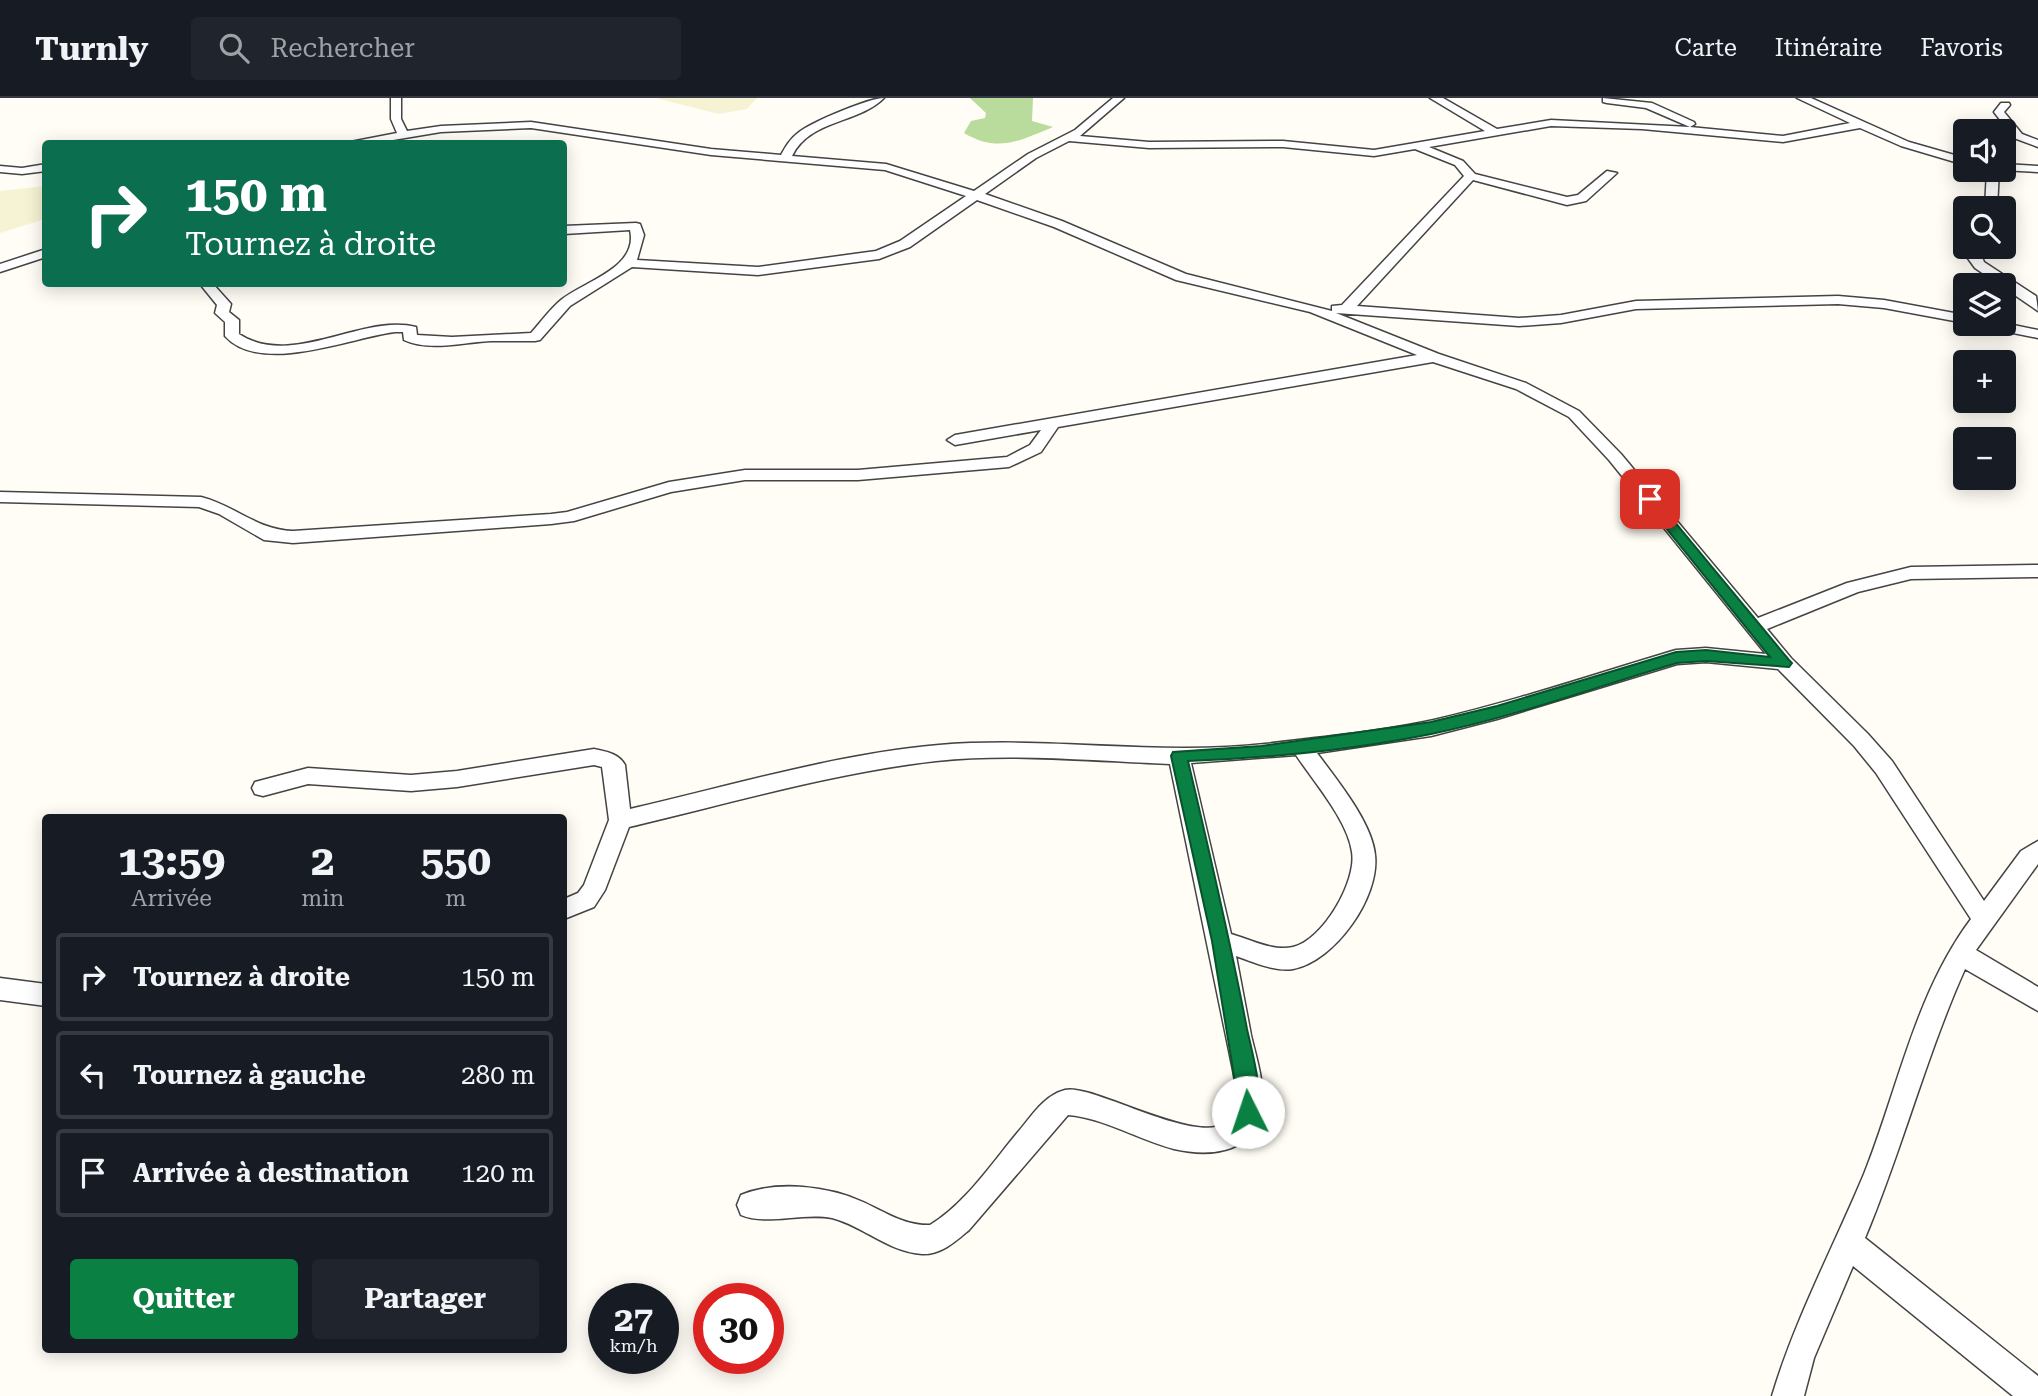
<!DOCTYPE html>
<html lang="fr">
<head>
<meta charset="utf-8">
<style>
  :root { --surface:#171b24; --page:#20242c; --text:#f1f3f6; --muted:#9ea1a6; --line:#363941; --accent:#0b8043 }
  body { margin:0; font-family:"Roboto Serif",serif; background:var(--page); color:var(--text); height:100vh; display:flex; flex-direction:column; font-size:26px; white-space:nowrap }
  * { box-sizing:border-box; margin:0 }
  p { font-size:23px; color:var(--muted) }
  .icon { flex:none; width:38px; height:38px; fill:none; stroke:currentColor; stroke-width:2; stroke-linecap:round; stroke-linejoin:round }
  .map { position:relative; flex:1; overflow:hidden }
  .details { position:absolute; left:42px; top:716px; width:525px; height:539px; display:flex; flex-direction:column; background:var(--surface); border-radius:7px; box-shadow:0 4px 18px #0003 }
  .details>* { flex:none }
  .top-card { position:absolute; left:42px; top:42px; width:525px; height:147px; border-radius:7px; box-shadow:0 4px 18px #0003; background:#0b6e4f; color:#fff; overflow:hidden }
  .controls { position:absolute; left:1953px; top:21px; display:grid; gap:14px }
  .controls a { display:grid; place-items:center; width:63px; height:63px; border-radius:7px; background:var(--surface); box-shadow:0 4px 18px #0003; font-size:35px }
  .speed { position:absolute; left:588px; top:1185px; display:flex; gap:14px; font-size:35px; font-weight:700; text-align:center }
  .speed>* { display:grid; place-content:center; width:91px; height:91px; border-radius:50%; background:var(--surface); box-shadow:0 4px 18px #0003; line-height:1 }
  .speed small { font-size:18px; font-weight:400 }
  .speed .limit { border:10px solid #d22; background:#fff; color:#111 }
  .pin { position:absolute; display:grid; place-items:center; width:60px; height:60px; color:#fff; margin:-30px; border-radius:14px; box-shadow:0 4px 10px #0006 }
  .me { position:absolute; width:77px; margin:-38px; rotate:356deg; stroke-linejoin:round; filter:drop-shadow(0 0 5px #0008) }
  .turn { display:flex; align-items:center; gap:24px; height:147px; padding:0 28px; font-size:32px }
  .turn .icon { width:91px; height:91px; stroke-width:2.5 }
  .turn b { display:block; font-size:49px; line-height:60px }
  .eta { display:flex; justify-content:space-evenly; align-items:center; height:119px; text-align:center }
  .eta b { font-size:42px; font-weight:700; line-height:49px }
  .button { display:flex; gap:14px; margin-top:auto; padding:14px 28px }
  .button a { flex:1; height:80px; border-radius:7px; background:var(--accent); color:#fff; font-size:28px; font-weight:700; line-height:80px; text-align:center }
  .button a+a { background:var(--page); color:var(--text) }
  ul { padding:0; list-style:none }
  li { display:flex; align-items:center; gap:21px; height:88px; margin:0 14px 10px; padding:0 14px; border:4px solid var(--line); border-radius:7px }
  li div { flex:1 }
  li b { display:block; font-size:26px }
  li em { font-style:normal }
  header { display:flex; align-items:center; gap:42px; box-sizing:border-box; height:98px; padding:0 35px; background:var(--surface); border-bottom:2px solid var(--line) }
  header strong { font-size:33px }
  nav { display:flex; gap:38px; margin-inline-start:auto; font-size:24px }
  .search { width:490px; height:63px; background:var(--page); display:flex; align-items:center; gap:18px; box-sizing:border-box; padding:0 24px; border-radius:7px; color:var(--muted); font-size:26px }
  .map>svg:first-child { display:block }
  .farmland { fill:#f6f3d4 }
  .forest { fill:#b9dc9c }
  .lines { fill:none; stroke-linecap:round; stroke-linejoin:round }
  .minor-casing { stroke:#444; stroke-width:3 }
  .minor { fill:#fff; fill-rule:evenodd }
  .route { fill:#0b8043; stroke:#07532c; stroke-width:2 }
</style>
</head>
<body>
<header>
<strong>Turnly</strong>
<div class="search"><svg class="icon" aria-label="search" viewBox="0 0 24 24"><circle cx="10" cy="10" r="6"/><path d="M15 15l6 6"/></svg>Rechercher</div>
<nav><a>Carte</a><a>Itinéraire</a><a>Favoris</a></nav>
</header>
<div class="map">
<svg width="2038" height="1298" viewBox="0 0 2038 1298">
  <rect width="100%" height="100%" fill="#fffdf5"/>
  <path class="farmland" d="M 655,0 L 757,0 L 747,11 L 719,16 Z
    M 45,88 L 45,121 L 0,135 L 0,93 Z"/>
  <path class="forest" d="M 970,0 L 1033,0 L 1032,23 L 1053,29 C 1019,43 998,55 964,35 L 971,23 L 985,20 L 986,15 Z"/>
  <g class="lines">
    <g class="minor-casing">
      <path id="minor" d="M 391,0 L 401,0 L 401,21 L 407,33 L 441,28 L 531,24 L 711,51 L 781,57 C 786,48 790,41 798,35 C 811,24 869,0 884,0 C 858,26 810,21 792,58 L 886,66 L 974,93 L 1028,56 L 1075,32 L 1113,0 L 1124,0 L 1080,38 L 1149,44 L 1283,43 L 1374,52 L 1485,33 L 1430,0 L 1443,0 L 1497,31 L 1551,22 L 1690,29 L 1646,10 L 1607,5 L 1603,4 L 1603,0 L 1652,5 L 1694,24 L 1695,26 L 1690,29 L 1783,38 L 1850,25 L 1797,0 L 1811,0 L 1909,44 L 1965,60 L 1965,67 L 1901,48 L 1860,30 L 1783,44 L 1642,31 L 1551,28 L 1429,49 L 1463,63 L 1475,76 L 1567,99 L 1578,97 L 1607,73 L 1617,75 L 1586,103 L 1567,107 L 1473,82 L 1357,208 L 1519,220 L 1561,217 L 1636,203 L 1838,198 L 1884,202 L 1965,217 L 1965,225 L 1884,210 L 1838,206 L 1636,211 L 1561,225 L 1519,228 L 1336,215 L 1439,256 L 1526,285 L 1579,313 L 1621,356 L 1758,520 L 1847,485 L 1911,469 L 2038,467 L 2038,479 L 1911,481 L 1858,494 L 1767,531 L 1791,560 L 1868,636 L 1892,663 L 1984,803 L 2021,753 L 2038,743 L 2038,766 L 1976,852 L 2038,889 L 2038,913 L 1965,871 C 1926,958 1902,1052 1865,1140 L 2038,1278 L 2038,1298 L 2013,1298 L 1853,1168 L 1814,1260 L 1804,1298 L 1772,1298 C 1795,1221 1833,1150 1864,1076 C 1898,991 1915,896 1971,821 L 1876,675 L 1854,648 L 1778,571 L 1706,564 L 1677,566 L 1497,621 L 1431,638 L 1317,655 C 1336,681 1372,724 1375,757 C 1380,799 1335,863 1293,871 C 1275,874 1253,864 1236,858 C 1241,884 1246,911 1251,937 C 1256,959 1264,982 1262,1005 C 1260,1054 1213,1060 1174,1051 C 1139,1042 1104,1020 1068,1017 L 969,1132 C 956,1143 941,1157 922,1156 C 889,1154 863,1128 832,1120 C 803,1114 766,1128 741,1117 L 737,1107 L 741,1097 C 777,1082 829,1088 863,1104 C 885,1114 905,1128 930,1127 C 965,1106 992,1065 1018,1034 C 1032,1018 1043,998 1065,992 C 1094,984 1218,1062 1235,1014 C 1239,1001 1235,984 1233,972 L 1170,666 C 1093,663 1013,655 936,663 C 832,675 731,705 629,729 L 605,792 L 594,809 L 564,821 L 564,801 L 578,795 L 584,787 L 609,722 L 602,669 L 594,667 L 457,689 L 411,693 L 308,686 L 263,698 L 255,696 L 252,690 L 255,684 L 308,670 L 411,677 L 457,673 L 594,651 C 607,654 618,655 625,667 L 630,711 C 731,688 835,656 939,647 C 1047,638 1156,658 1265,646 C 1321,639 1379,634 1434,622 C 1516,603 1595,576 1676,552 L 1706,550 L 1766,556 L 1609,362 L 1569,319 L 1516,291 L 1433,264 L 1058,329 L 1041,354 L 1009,369 L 858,382 L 745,382 L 671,394 L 574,423 L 551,426 L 293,445 L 264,442 L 219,416 L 199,409 L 0,404 L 0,394 L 201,399 C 236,408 257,432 293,433 L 551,416 L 567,414 L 669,384 L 745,372 L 858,372 L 1007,359 L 1030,347 L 1041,332 L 955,347 L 947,342 L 955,337 L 1417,257 L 1310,214 L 1176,182 L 1054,129 L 977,102 L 910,149 L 879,161 L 758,177 L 632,169 L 570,208 L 540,242 L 535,243 C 520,243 506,243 491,243 C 464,244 430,254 404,242 L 403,234 L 395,234 C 352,239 261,278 225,238 L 225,224 L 215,215 L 217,207 L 200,186 L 213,186 L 231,206 L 229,214 L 239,222 L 239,236 C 292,271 363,215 416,229 L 417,237 L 452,239 L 531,235 C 541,224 550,211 561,202 C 584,183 639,170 630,132 L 564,136 L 564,128 L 636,125 L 640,126 L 644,137 L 637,162 L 758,169 L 876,153 L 900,143 L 966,98 L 885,72 L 711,57 L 531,30 L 441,34 L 369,46 L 340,46 L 397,35 L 391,21 ZM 1069,43 L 1149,50 L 1283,49 L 1374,58 L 1415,51 L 1455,67 L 1464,78 L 1342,207 L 1332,208 L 1332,213 L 1186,176 L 1062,123 L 985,96 L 1036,60 ZM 1296,657 C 1314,684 1348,723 1352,754 C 1357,783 1323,842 1293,849 C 1274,854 1249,841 1231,836 L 1191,665 Z
        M 2001,5 L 2009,5 L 2010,7 L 2004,14 L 2022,36 L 2038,42 L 2038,49 L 2014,40 L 1994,14 Z
        M 46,66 L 46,73 L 22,76 L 0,74 L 0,68 L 22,70 Z
        M 2004,66 L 2038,68 L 2038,74 L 2001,72 L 2004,72 Z
        M 1987,72 L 1999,72 L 1997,110 L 1985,110 Z
        M 1966,149 L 1978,149 L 1984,164 L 2036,198 L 2038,213 L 1975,170 L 1967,159 Z
        M 46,151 L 46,159 L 0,174 L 0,166 Z
        M 2004,225 L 2038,232 L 2038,240 L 1983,229 L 1981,226 Z
        M 0,880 L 46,886 L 46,908 L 0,902 Z"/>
    </g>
    <use href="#minor" class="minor"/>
  </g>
  <path class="route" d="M 1650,398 L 1654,399 L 1789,562 L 1792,565 L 1789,569 L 1706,563 L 1677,565 C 1596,589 1514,619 1431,636 C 1352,652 1269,660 1188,663 C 1209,752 1230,841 1247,931 C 1252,954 1265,999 1256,1021 L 1248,1024 L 1241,1021 L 1212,843 L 1171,658 L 1173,654 L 1261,648 L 1431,624 L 1497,608 L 1676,554 L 1706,552 L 1770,559 L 1645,404 L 1643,401 Z"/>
</svg>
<div class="controls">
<a><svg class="icon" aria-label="sound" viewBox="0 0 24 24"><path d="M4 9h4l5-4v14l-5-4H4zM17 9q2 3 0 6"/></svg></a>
<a><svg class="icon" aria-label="search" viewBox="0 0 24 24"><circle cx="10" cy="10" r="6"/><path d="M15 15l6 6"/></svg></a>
<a><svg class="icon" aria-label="layers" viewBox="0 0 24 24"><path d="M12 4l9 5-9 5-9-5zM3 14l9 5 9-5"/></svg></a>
<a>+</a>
<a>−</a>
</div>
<div class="speed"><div>27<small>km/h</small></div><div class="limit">30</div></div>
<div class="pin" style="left:1650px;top:401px;background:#d93025"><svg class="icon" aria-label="arrive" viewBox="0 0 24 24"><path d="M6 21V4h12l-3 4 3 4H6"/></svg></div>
<svg class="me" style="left:1248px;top:1014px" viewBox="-20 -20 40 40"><circle r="19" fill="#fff"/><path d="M0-13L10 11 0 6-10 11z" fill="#0b8043"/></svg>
<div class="top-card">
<div class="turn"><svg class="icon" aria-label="right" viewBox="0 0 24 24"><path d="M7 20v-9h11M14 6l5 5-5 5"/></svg><div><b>150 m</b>Tournez à droite</div></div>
</div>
<section class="details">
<div class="eta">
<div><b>13:59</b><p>Arrivée</p></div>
<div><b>2</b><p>min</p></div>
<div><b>550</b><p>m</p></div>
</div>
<ul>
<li><svg class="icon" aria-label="right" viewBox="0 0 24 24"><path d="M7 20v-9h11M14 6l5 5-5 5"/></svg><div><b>Tournez à droite</b></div><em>150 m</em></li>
<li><svg class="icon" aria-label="left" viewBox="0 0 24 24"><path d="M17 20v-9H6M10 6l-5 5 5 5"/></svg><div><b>Tournez à gauche</b></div><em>280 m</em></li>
<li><svg class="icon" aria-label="arrive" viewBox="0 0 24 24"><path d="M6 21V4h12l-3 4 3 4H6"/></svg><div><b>Arrivée à destination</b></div><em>120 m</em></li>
</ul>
<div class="button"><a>Quitter</a><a>Partager</a></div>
</section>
</div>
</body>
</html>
